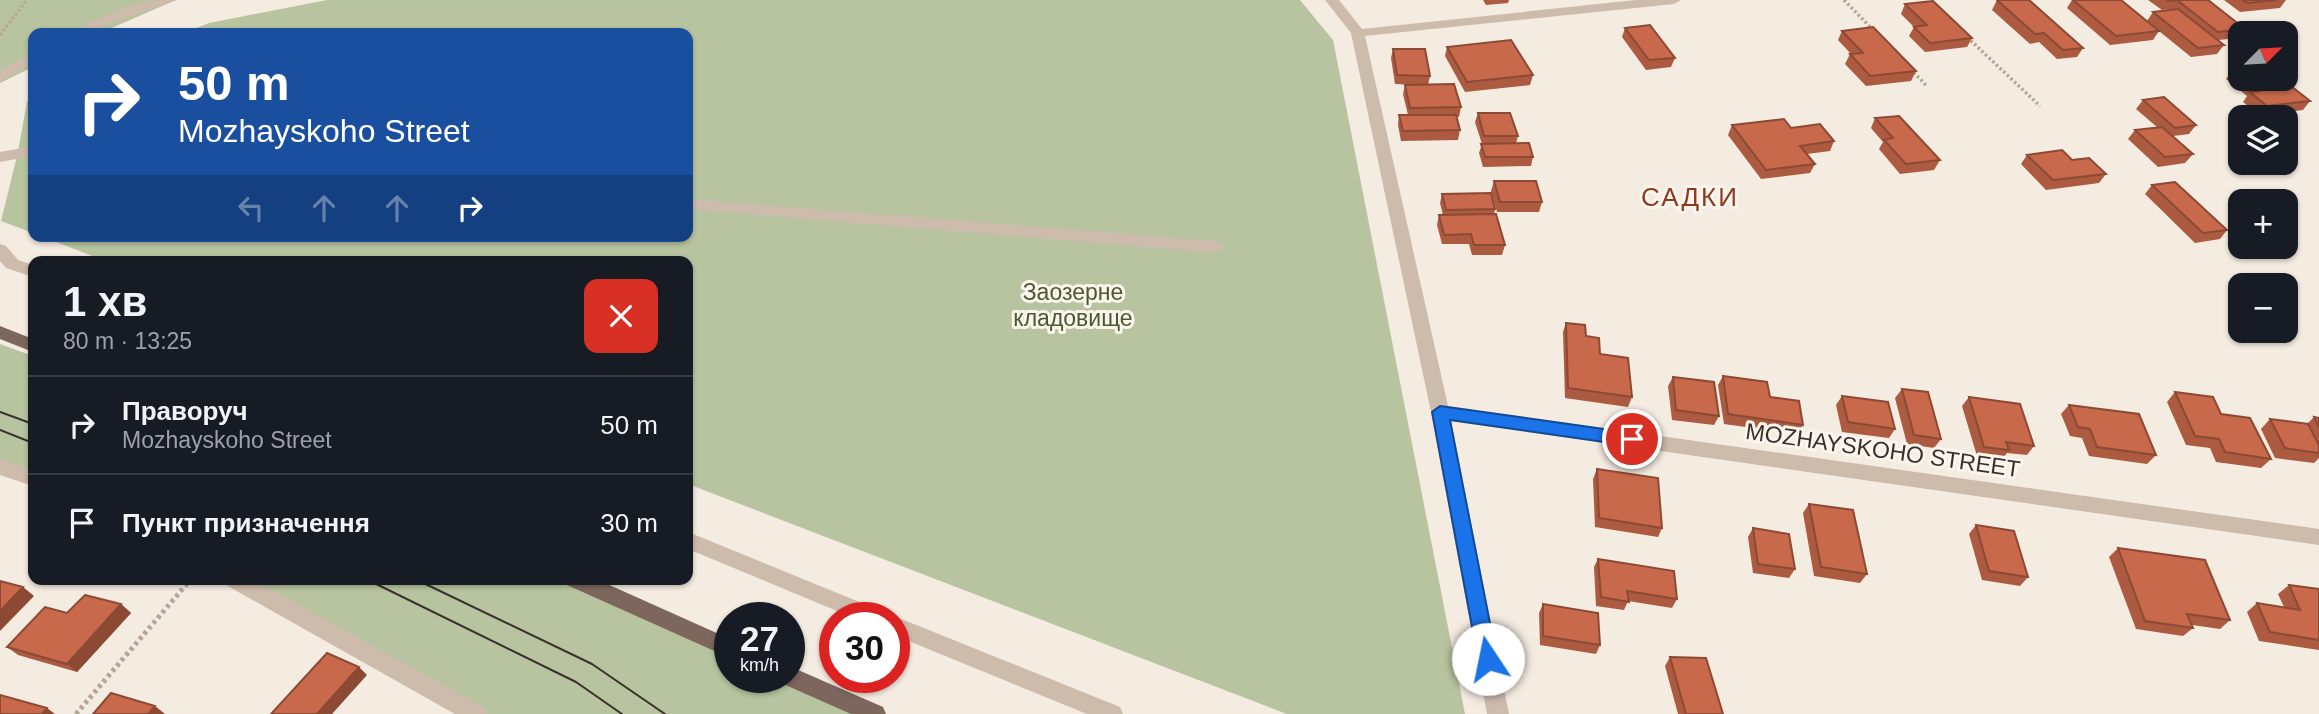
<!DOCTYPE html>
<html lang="uk">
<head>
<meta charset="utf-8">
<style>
  :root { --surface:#171b24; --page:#242831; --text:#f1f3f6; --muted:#9ea1a6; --line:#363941 }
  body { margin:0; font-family:Helvetica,sans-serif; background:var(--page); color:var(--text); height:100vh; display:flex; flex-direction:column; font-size:26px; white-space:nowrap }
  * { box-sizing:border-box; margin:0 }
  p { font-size:23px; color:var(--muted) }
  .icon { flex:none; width:38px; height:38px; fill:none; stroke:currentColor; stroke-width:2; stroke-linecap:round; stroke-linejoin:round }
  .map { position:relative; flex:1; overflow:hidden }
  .drawer { position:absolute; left:28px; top:256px; width:665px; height:329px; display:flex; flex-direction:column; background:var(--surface); border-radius:14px; box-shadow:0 2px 5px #0004 }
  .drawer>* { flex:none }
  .hud { position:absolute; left:28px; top:28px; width:665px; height:214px; border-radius:14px; box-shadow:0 2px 5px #0004; background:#1a4fa0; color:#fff; overflow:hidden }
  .needle { width:46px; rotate:66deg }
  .tools { position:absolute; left:2228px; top:21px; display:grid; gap:14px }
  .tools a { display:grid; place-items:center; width:70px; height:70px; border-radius:14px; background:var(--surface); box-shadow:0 2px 5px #0004; font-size:35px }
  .speed { position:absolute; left:714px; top:602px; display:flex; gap:14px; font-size:35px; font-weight:700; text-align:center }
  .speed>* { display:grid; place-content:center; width:91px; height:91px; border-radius:50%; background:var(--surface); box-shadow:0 2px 5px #0004; line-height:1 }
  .speed small { font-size:18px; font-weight:400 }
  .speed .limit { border:10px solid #d22; background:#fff; color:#111 }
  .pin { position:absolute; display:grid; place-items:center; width:60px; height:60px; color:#fff; margin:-30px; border:4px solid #fff; border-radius:50%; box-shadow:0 2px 7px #0007 }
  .me { position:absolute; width:77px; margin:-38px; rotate:349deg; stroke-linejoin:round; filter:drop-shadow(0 0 5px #0008) }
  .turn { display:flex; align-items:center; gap:24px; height:147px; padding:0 35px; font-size:32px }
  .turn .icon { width:91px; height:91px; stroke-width:2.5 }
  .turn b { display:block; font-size:49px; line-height:60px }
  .lanes { display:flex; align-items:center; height:66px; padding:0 35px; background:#0003; justify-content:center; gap:35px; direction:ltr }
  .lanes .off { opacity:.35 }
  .round { display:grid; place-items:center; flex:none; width:74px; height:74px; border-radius:14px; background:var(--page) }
  .headline { display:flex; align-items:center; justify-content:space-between; height:119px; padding:0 35px }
  h1 { font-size:42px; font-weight:600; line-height:52px }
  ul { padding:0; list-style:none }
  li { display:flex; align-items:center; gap:21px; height:98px; padding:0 35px; border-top:2px solid var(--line) }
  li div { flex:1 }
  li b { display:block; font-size:26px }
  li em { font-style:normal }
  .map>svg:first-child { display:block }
  .green { fill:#b8c4a0 }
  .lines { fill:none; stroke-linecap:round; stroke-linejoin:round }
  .path-far1 { stroke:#b9a596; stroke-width:3.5; stroke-dasharray:2.5 2.5; stroke-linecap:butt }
  .path { stroke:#b9a596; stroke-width:5; stroke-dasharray:3.5 3.5; stroke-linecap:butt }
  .lane { fill:#cdbbac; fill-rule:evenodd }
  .street { fill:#cdbbac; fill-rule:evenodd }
  .primary { fill:#7d675c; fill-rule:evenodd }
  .tram { stroke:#3b302b; stroke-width:2 }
  .wall { fill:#ac5a40 }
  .shaded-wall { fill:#8c4a34 }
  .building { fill:#c8694b; stroke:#8c4a34; stroke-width:2 }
  .route { fill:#1a73e8; stroke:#114b97; stroke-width:2 }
  .labels { text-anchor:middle; stroke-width:6; stroke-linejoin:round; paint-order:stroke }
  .park-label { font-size:23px; fill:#4a5a2e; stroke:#fbf5ee }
  .street-label { font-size:23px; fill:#3b302b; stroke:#fbf5ee }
  .quarter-label { font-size:26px; letter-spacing:2px; fill:#8c3b22; stroke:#fbf5ee }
</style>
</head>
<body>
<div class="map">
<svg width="2319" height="714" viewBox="0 0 2319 714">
  <rect width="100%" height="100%" fill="#f4ebe1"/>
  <path class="green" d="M 0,0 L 176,0 L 100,33 L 33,33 L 33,67 L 0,83 Z
    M 327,0 L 1300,0 L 1333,40 L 1465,714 L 1287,714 L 688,484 L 688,261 L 105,261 L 41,236 L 688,236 L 688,33 L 184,33 L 209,23 Z
    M 33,99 L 33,233 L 1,221 L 18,152 L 27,101 Z
    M 0,344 L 33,356 L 33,478 L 0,467 Z
    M 233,579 L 570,579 L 730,650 L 730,677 L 789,677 L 873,714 L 476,714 Z"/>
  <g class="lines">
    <path class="path-far1" d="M 1844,0 L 1873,30
      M 0,35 L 27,0
      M 1967,37 L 2040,106
      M 1910,69 L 1926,85"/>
    <path class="path" d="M 76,714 L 191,579"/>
    <path class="lane" d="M 33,146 L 33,156 L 0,162 L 0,152 Z
      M 688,199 L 1216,241 L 1224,247 L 1216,253 L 688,209 Z"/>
    <path class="street" d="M 155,0 L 177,0 L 84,33 L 66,33 L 123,8 Z
      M 1325,0 L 1339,0 L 1362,29 L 1636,0 L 1681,0 L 1674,4 L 1365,36 L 1448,406 L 2319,529 L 2319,545 L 1451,421 L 1509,714 L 1487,714 L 1431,412 L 1351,33 Z
      M 33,53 L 33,63 L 0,81 L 0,71 Z
      M 0,244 L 6,246 L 18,260 L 33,265 L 33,277 L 6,268 L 0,261 Z
      M 0,459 L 33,470 L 33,486 L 0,475 Z
      M 688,532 L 884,612 L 887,618 L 854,618 L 688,549 Z
      M 223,579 L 252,579 L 484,707 L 487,714 L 455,714 L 226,585 Z
      M 894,616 L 1120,707 L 1123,714 L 1087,714 L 894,635 L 894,618 L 889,618 Z"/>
    <path class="primary" d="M 0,326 L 33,339 L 33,352 L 0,339 Z
      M 564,579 L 596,579 L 730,639 L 730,658 L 567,585 Z
      M 789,666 L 883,707 L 886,714 L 851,714 L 781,683 L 779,677 L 789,677 Z"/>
    <path class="tram" d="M 0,412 L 33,424
      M 0,430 L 33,443
      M 366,579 L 576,682 L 622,714
      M 415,579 L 592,664 L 665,714"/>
  </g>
  <path class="wall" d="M 1483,0 L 1509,0 L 1508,3 L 1486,5 Z
    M 1997,0 L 2083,48 L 2077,57 L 2057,59 L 2039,42 L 2030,44 L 1992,10 Z
    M 2072,0 L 2121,0 L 2147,21 L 2153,12 L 2171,9 L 2162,10 L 2148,0 L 2208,0 L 2245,29 L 2242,33 L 2240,33 L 2239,38 L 2218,40 L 2224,45 L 2217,54 L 2191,57 L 2159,31 L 2153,40 L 2110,45 L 2067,8 Z
    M 2224,0 L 2286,0 L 2280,8 L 2240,12 Z
    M 1905,4 L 1972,38 L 1967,47 L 1925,52 L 1909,36 L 1914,27 L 1901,14 Z
    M 1625,28 L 1675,58 L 1671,67 L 1646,70 L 1622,37 Z
    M 1842,31 L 1916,71 L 1911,81 L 1866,86 L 1845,64 L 1850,54 L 1851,54 L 1838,40 Z
    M 1447,47 L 1533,75 L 1530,85 L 1465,92 L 1445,56 Z
    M 1393,49 L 1430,76 L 1428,85 L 1461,107 L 1459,117 L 1456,117 L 1460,130 L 1458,140 L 1401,141 L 1398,125 L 1399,115 L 1408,115 L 1403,94 L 1405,85 L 1415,85 L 1395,84 L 1391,58 Z
    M 2233,69 L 2240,69 L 2240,79 L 2282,79 L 2310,101 L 2303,110 L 2260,116 L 2243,102 L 2247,96 L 2226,79 Z
    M 2143,100 L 2196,125 L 2189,134 L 2173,136 L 2193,154 L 2185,163 L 2158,167 L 2128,139 L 2135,130 L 2157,127 L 2136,109 Z
    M 1478,113 L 1518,136 L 1516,143 L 1533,157 L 1531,166 L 1483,167 L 1479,153 L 1482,144 L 1475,122 Z
    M 1875,118 L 1940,160 L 1934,170 L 1900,174 L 1879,149 L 1883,142 L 1871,128 Z
    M 1732,125 L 1791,128 L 1834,141 L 1830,151 L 1807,154 L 1815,164 L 1810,173 L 1761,179 L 1728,135 Z
    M 2027,155 L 2072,160 L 2106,174 L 2099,183 L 2046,190 L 2021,164 Z
    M 1494,181 L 1542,202 L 1539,212 L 1497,212 L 1491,191 Z
    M 2152,185 L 2227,230 L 2220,239 L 2195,243 L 2145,194 Z
    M 1442,194 L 1495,209 L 1494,215 L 1505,245 L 1502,255 L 1472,255 L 1469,244 L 1442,244 L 1437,225 L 1439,215 L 1443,215 L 1440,203 Z
    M 1566,323 L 1600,354 L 1632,397 L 1628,407 L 1565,398 L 1563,332 Z
    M 1723,376 L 1770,397 L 1803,425 L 1797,434 L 1724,424 L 1718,385 Z
    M 1673,377 L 1719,416 L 1714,425 L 1672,420 L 1668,386 Z
    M 1902,389 L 1941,439 L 1934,448 L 1907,444 L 1895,398 Z
    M 2175,392 L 2221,414 L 2271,459 L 2261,468 L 2216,462 L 2210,448 L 2186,445 L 2167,402 Z
    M 1842,396 L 1895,429 L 1889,438 L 1842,432 L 1836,405 Z
    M 1969,397 L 2034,446 L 2027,455 L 2007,453 L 2001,460 L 1977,456 L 1962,406 Z
    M 2069,405 L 2156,455 L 2147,464 L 2089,456 L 2082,438 L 2070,436 L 2061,414 Z
    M 2314,417 L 2319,418 L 2319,458 L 2314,463 L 2275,458 L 2261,429 L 2270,419 L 2307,424 Z
    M 1597,469 L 1662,528 L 1658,537 L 1595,527 L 1593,479 Z
    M 1809,504 L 1867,574 L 1860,583 L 1814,576 L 1803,513 Z
    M 1976,525 L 2028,577 L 2020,586 L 1982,580 L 1969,534 Z
    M 1753,528 L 1795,569 L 1789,578 L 1753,573 L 1748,537 Z
    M 2118,548 L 2230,620 L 2220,629 L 2192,625 L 2193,628 L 2183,636 L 2136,629 L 2109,557 Z
    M 1598,559 L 1677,599 L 1672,608 L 1628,601 L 1624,610 L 1596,606 L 1594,567 Z
    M 2289,585 L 2319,589 L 2319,650 L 2259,641 L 2247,612 L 2257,603 L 2284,607 L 2278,594 Z
    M 121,604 L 131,613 L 77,672 L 18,655 L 7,647 Z
    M 1543,604 L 1600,645 L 1596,654 L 1540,645 L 1539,613 Z
    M 1670,657 L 1723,714 L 1678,714 L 1665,666 Z"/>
  <path class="shaded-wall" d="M 23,587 L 34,596 L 0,631 L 0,611 Z
    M 121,604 L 131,613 L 77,672 L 67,664 Z
    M 359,667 L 367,675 L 332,714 L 317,714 Z
    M 155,706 L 165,714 L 148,714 Z
    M 47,708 L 55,714 L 42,714 Z"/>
  <path class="building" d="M 1997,0 L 2029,0 L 2083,48 L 2063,50 L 2044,33 L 2035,34 Z
    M 2073,0 L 2121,0 L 2159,31 L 2116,36 Z
    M 2166,0 L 2208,0 L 2245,29 L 2218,32 L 2177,0 L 2168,1 Z
    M 2243,0 L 2277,0 L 2247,3 Z
    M 1933,1 L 1972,38 L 1930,43 L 1914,27 L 1927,25 L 1905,4 Z
    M 2178,9 L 2224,45 L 2198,48 L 2153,12 Z
    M 1650,25 L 1675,58 L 1649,60 L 1625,28 Z
    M 1873,27 L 1916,71 L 1870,76 L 1850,54 L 1863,53 L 1842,31 Z
    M 1511,40 L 1533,75 L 1467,82 L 1447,47 Z
    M 1393,49 L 1425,49 L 1430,76 L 1397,75 Z
    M 2233,69 L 2240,69 L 2240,75 Z
    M 2245,79 L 2282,79 L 2310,101 L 2267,106 L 2250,92 L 2260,91 Z
    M 1454,84 L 1461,107 L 1410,108 L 1405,85 Z
    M 2164,97 L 2196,125 L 2175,128 L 2143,100 Z
    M 1478,113 L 1510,113 L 1518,136 L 1484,136 Z
    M 1399,115 L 1456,115 L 1460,130 L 1403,131 Z
    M 1899,116 L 1940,160 L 1906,164 L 1884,140 L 1893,138 L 1875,118 Z
    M 1784,119 L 1791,128 L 1820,124 L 1834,141 L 1800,146 L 1815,164 L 1766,170 L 1732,125 Z
    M 2162,127 L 2193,154 L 2165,157 L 2135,130 Z
    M 1529,143 L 1533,157 L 1485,157 L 1481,144 Z
    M 2062,150 L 2072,160 L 2089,158 L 2106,174 L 2053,180 L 2027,155 Z
    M 1494,181 L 1536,181 L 1542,202 L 1500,202 Z
    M 2175,182 L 2227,230 L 2203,233 L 2152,185 Z
    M 1491,193 L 1495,209 L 1446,210 L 1442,194 Z
    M 1496,214 L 1505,245 L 1474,245 L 1471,234 L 1444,235 L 1439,215 Z
    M 1566,323 L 1585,325 L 1586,336 L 1599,338 L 1600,354 L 1628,358 L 1632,397 L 1568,388 Z
    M 1723,376 L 1767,382 L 1770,397 L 1799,401 L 1803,425 L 1728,414 Z
    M 1673,377 L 1714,382 L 1719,416 L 1676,410 Z
    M 1902,389 L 1928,392 L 1941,439 L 1914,435 Z
    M 2175,392 L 2213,397 L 2221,414 L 2250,418 L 2271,459 L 2225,452 L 2219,439 L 2195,436 Z
    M 1842,396 L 1888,402 L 1895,429 L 1848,422 Z
    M 1969,397 L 2020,404 L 2034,446 L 2006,442 L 2009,450 L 1984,447 Z
    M 2069,405 L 2139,414 L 2156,455 L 2097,447 L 2090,429 L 2078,427 Z
    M 2314,417 L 2319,418 L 2319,427 Z
    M 2270,419 L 2308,424 L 2319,445 L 2319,453 L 2285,448 Z
    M 1597,469 L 1658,478 L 1662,528 L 1599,518 Z
    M 1809,504 L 1853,510 L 1867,574 L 1821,567 Z
    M 1976,525 L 2014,531 L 2028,577 L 1989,571 Z
    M 1753,528 L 1789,534 L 1795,569 L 1758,564 Z
    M 2118,548 L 2205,560 L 2230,620 L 2187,614 L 2193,628 L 2145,621 Z
    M 1598,559 L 1674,571 L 1677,599 L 1627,591 L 1629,602 L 1601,597 Z
    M 0,581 L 23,587 L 0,611 Z
    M 2289,585 L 2319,589 L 2319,640 L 2270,632 L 2257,603 L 2300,610 Z
    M 85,595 L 121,604 L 67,664 L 7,647 L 45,607 L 67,613 Z
    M 1543,604 L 1598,613 L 1600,645 L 1543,636 Z
    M 327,653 L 359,667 L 317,714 L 271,714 Z
    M 1670,657 L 1706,658 L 1723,714 L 1686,714 Z
    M 111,693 L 155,706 L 148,714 L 93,714 Z
    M 0,695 L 47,708 L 42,714 L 0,714 Z"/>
  <path class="route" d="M 1440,406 L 1632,433 L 1638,435 L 1641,439 L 1638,444 L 1632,446 L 1450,420 L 1497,659 L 1494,665 L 1488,668 L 1481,665 L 1478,659 L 1432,412 Z"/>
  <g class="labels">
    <g class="park-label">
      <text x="1073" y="300">Заозерне<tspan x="1073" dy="26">кладовище</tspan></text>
    </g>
    <g class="street-label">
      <text transform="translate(1883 450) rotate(8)" y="8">MOZHAYSKOHO STREET</text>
    </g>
    <g class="quarter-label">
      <text x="1690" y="206">САДКИ</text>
    </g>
  </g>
</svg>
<div class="tools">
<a><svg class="needle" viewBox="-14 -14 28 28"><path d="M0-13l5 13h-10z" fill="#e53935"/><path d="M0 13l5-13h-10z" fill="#9ea1a6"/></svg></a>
<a><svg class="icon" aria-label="layers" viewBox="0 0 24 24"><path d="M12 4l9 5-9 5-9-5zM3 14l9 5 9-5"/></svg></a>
<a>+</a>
<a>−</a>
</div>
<div class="speed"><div>27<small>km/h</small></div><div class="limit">30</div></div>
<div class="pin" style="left:1632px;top:439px;background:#d93025"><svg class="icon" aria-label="arrive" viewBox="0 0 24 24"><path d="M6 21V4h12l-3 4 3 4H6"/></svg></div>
<svg class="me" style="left:1488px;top:659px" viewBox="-20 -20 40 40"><circle r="19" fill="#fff"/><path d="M0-13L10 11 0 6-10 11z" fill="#1a73e8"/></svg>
<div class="hud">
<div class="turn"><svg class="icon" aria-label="right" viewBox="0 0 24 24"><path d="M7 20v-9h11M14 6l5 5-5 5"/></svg><div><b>50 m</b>Mozhayskoho Street</div></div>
<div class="lanes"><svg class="icon off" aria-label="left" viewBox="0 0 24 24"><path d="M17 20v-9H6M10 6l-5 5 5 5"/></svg><svg class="icon off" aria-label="ahead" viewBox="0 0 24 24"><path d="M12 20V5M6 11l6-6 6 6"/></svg><svg class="icon off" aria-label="ahead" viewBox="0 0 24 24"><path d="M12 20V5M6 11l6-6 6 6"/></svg><svg class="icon" aria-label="right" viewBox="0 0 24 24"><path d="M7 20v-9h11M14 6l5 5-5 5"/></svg></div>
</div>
<section class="drawer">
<div class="headline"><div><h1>1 хв</h1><p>80 m · 13:25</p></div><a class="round" style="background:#d93025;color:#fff"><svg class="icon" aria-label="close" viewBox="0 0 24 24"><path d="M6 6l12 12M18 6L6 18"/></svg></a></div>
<ul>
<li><svg class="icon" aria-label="right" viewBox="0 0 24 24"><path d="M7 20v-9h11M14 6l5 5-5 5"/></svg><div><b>Праворуч</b><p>Mozhayskoho Street</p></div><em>50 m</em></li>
<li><svg class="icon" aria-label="arrive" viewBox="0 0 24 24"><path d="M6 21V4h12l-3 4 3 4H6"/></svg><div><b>Пункт призначення</b></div><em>30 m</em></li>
</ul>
</section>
</div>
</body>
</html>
